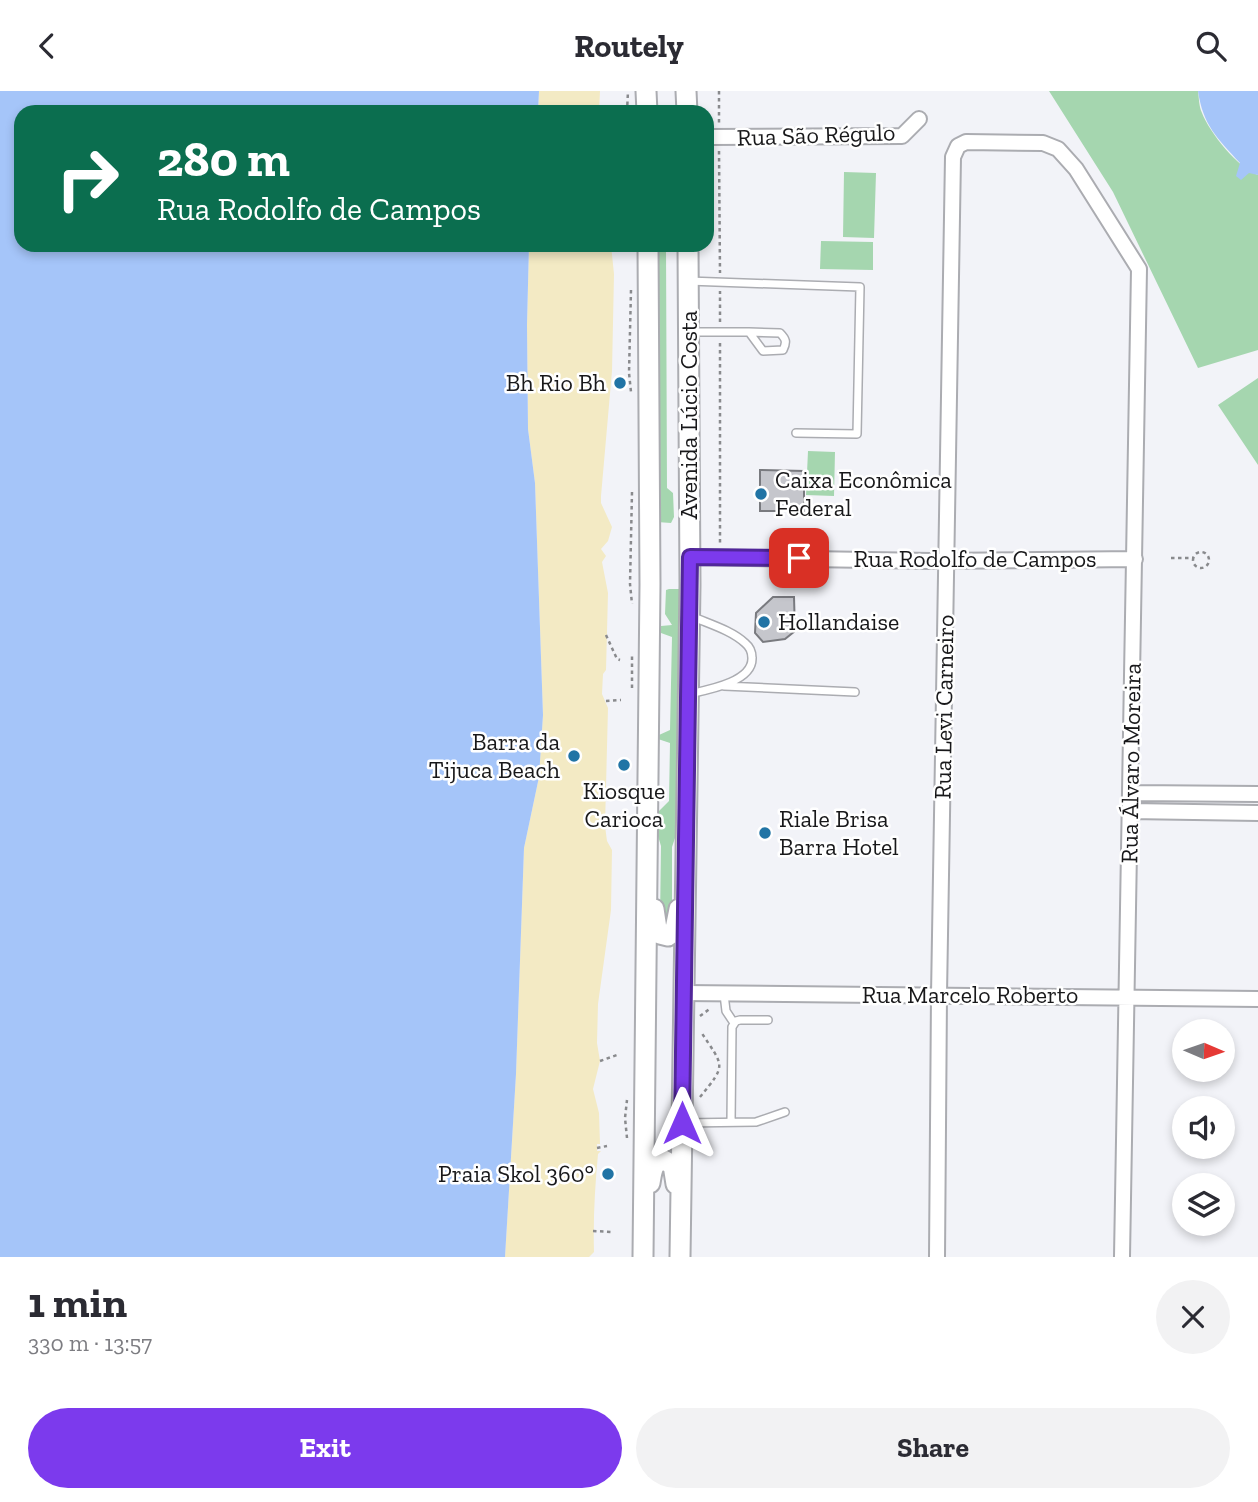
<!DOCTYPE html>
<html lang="en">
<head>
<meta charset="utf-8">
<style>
  :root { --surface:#fff; --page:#f2f2f3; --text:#2b2b33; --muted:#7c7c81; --accent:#7c3aed }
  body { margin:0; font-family:"Zilla Slab",serif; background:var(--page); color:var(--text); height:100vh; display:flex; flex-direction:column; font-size:26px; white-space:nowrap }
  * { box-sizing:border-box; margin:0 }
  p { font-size:23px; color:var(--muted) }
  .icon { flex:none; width:38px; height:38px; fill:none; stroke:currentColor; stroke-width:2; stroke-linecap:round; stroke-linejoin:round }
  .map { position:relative; height:1166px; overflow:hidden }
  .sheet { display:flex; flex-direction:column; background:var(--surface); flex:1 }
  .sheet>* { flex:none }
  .hud { position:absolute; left:14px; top:14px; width:700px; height:147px; border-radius:21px; box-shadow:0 4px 10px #0003; background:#0b6e4f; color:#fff; overflow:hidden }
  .needle { width:46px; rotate:92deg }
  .buttons { position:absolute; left:1172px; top:928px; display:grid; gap:14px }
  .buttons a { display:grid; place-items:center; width:63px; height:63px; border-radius:50%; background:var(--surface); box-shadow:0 4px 10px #0003; font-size:35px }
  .pin { position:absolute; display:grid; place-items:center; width:60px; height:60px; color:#fff; margin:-30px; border-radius:14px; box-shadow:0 4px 10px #0006 }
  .me { position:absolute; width:77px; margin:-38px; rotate:0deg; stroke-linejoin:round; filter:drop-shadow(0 0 5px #0008) }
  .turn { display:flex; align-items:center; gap:24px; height:147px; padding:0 28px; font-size:32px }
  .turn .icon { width:91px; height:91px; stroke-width:2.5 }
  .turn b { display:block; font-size:49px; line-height:60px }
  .round { display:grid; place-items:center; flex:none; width:74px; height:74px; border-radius:37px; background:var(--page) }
  .summary { display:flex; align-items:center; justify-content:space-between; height:119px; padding:0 28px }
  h1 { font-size:42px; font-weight:800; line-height:52px }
  .button { display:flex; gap:14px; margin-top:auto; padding:14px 28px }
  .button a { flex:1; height:80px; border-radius:42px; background:var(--accent); color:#fff; font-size:28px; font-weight:800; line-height:80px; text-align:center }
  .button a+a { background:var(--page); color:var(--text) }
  header { display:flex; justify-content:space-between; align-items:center; height:91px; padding:0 28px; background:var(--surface); font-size:32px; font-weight:800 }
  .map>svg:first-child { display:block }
  .green { fill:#a5d6af }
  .sand { fill:#f3eac4 }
  .water { fill:#a5c5f9 }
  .building { fill:#c5c6cc; stroke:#797a7f; stroke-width:2 }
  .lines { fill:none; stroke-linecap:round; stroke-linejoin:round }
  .lane-casing { stroke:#abacb1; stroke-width:10 }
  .street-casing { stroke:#abacb1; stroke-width:18 }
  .secondary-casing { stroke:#abacb1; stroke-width:23 }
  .path { stroke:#898a8d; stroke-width:2.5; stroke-dasharray:3.5 3.5; stroke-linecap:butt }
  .lane { stroke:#fff; stroke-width:7 }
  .street { stroke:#fff; stroke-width:14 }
  .secondary { stroke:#fff; stroke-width:19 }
  .route-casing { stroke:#51269a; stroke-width:18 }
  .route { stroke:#7c3aed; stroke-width:12 }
  .poi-dot { fill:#2174a5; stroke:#fff; stroke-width:2.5 }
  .labels { text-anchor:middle; stroke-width:5; stroke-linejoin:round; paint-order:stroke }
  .street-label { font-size:24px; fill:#18181a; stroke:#fff }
  .poi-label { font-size:24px; fill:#18181a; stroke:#fff; text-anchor:end }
</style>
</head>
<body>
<header><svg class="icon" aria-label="back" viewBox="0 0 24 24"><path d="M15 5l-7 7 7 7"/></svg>Routely<svg class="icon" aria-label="search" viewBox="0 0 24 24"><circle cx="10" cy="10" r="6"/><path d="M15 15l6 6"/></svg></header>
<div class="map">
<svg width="1258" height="1166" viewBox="0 0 1258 1166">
  <rect width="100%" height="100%" fill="#f2f3f8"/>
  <path class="green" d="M 1049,0 L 1198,0 C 1199,7 1199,16 1202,22 C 1209,41 1239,78 1258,84 L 1258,259 L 1198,277 L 1113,101 Z
    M 844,81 L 876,82 L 874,147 L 843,146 Z
    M 821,150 L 873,151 L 873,179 L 820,178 Z
    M 656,154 L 666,154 L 667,397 L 673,402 L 674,426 L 671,432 L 657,431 Z
    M 1258,287 L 1258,374 L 1218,314 Z
    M 808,360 L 835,361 L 834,405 L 806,404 Z
    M 669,498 L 682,498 L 679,735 L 672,756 L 672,829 L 664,834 L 660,829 L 661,755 L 655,735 L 655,724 L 669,710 L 670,652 L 658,648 L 659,644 L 670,639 L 672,546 L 661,542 L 661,535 L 672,534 L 665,523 L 666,499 Z"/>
  <path class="sand" d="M 539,0 L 600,0 L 599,21 L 538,21 Z
    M 529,154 L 611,154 L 614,183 L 612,280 L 601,405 L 601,412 L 612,436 L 608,450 L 601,458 L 606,465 L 602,471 L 608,502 L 606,579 L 603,583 L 602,603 L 608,617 L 605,735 L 607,750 L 612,759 L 611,819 L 598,913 L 597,952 L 600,970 L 593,998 L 599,1022 L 600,1053 L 597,1053 L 597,1060 L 601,1060 L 598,1063 C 595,1095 593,1129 594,1161 L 589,1166 L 505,1166 L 516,983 L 524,757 L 539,686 L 543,624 L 535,392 L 528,338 L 527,234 Z"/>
  <path class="water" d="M 0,0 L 539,0 L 538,21 L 21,21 L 21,154 L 529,154 L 527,234 L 528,338 L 535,392 L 543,624 L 539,686 L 524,757 L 516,983 L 505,1166 L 0,1166 Z
    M 1198,0 L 1258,0 L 1258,84 L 1249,82 L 1241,89 L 1236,85 L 1240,72 C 1217,47 1203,34 1198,0 Z"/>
  <path class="building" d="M 760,379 L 804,380 L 804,420 L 760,420 Z
    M 773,506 L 794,506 L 795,540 L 785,548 L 763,551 L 755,542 L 756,522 Z"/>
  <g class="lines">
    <g class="lane-casing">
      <path id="lane" d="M 688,190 L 860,196 L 857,343 L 796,342
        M 689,241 L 749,241
        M 749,241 L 780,242 C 786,248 787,251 783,259 L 763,260 Z
        M 724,595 L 855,601
        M 689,603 C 707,599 753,591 752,567 C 752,561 750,556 745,552 C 731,539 709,533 691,525
        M 724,903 L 726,920 L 734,932
        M 731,1031 L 732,936 L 736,930 L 740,929 L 768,929
        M 683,1032 L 756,1031 L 785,1021"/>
    </g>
    <g class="street-casing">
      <path id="street" d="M 707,46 L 902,45 L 919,28
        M 690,466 L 931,470 L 1135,468
        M 1131,702 L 1258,703
        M 1130,720 L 1258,722
        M 683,902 L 1258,908
        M 937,1166 L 939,904 L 953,66 L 958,55 L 966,51 L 1043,52 L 1058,58 L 1076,78 L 1139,178 L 1122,1166"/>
    </g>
    <g class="secondary-casing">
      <path id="secondary" d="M 646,0 L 647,21
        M 686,0 L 687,21
        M 654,818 L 657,838 L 660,843 L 668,845 L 675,838 L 679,818
        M 650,1092 C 652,1081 652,1073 662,1068 L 673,1074 L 676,1093
        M 643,1166 L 650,493 L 648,154
        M 680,1166 L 690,494 L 688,154"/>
    </g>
    <path class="path" d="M 719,0 L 719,32
      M 627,21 L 628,0
      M 719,60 L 720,182
      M 631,199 L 629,282 L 631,301
      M 720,231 L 720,200
      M 720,252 L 720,452
      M 632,401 L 630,493 L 632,513
      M1193 469a8 8 0 1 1 16 0a8 8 0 1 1-16 0Z
      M 1171,467 L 1193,467
      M 606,544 L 617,568 L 620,569
      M 632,597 L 632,565
      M 606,610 L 621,609
      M 606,697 L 621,705
      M 605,729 L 619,728
      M 700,925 L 711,917
      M 600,970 L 617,964
      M 700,1006 C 727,973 724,976 701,941
      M 627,1047 L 625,1027 L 627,1009
      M 597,1057 L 607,1055
      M 593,1140 L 612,1141"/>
    <use href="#lane" class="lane"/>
    <use href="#street" class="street"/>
    <use href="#secondary" class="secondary"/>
  </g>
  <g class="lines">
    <g class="route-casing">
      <path id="route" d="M 682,1032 L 690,466 L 799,467"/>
    </g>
    <use href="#route" class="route"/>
  </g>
  <g class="poi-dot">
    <circle cx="620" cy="292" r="7"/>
    <circle cx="761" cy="403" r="7"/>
    <circle cx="764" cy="531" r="7"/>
    <circle cx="574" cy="665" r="7"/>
    <circle cx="624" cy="674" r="7"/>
    <circle cx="765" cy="742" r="7"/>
    <circle cx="608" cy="1083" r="7"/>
  </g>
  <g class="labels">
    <g class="street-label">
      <text transform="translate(816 44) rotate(-2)" y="8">Rua São Régulo</text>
      <text transform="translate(689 324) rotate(-90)" y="8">Avenida Lúcio Costa</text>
      <text x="975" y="476">Rua Rodolfo de Campos</text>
      <text transform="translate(944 616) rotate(-89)" y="8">Rua Levi Carneiro</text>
      <text transform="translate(1131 672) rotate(-89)" y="8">Rua Álvaro Moreira</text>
      <text x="970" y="912">Rua Marcelo Roberto</text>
    </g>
    <g class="poi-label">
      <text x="606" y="300">Bh Rio Bh</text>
      <text x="775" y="397" text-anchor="start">Caixa Econômica<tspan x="775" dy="28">Federal</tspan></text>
      <text x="778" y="539" text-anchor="start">Hollandaise</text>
      <text x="560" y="659">Barra da<tspan x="560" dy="28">Tijuca Beach</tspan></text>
      <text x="624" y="708" text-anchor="middle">Kiosque<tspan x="624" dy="28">Carioca</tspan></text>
      <text x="779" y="736" text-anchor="start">Riale Brisa<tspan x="779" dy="28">Barra Hotel</tspan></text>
      <text x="594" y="1091">Praia Skol 360°</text>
    </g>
  </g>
</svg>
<div class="buttons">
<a><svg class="needle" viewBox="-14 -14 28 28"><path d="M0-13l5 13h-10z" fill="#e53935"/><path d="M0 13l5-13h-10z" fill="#7c7c81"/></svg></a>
<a><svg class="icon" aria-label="sound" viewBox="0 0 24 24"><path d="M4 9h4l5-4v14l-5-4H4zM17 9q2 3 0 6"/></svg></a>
<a><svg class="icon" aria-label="layers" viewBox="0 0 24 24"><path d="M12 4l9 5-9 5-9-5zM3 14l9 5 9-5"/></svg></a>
</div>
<div class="pin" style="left:799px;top:467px;background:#d93025"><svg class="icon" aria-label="arrive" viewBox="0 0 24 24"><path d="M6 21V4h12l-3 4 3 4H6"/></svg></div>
<svg class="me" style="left:682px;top:1032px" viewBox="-20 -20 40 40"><path d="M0-17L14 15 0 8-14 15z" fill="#7c3aed" stroke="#fff" stroke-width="4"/></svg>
<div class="hud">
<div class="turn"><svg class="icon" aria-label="right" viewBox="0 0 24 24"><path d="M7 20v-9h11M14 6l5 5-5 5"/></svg><div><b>280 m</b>Rua Rodolfo de Campos</div></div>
</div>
</div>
<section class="sheet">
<div class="summary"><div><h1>1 min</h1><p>330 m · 13:57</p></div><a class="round"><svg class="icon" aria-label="close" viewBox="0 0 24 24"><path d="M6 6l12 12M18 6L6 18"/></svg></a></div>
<div class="button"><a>Exit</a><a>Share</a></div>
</section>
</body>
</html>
